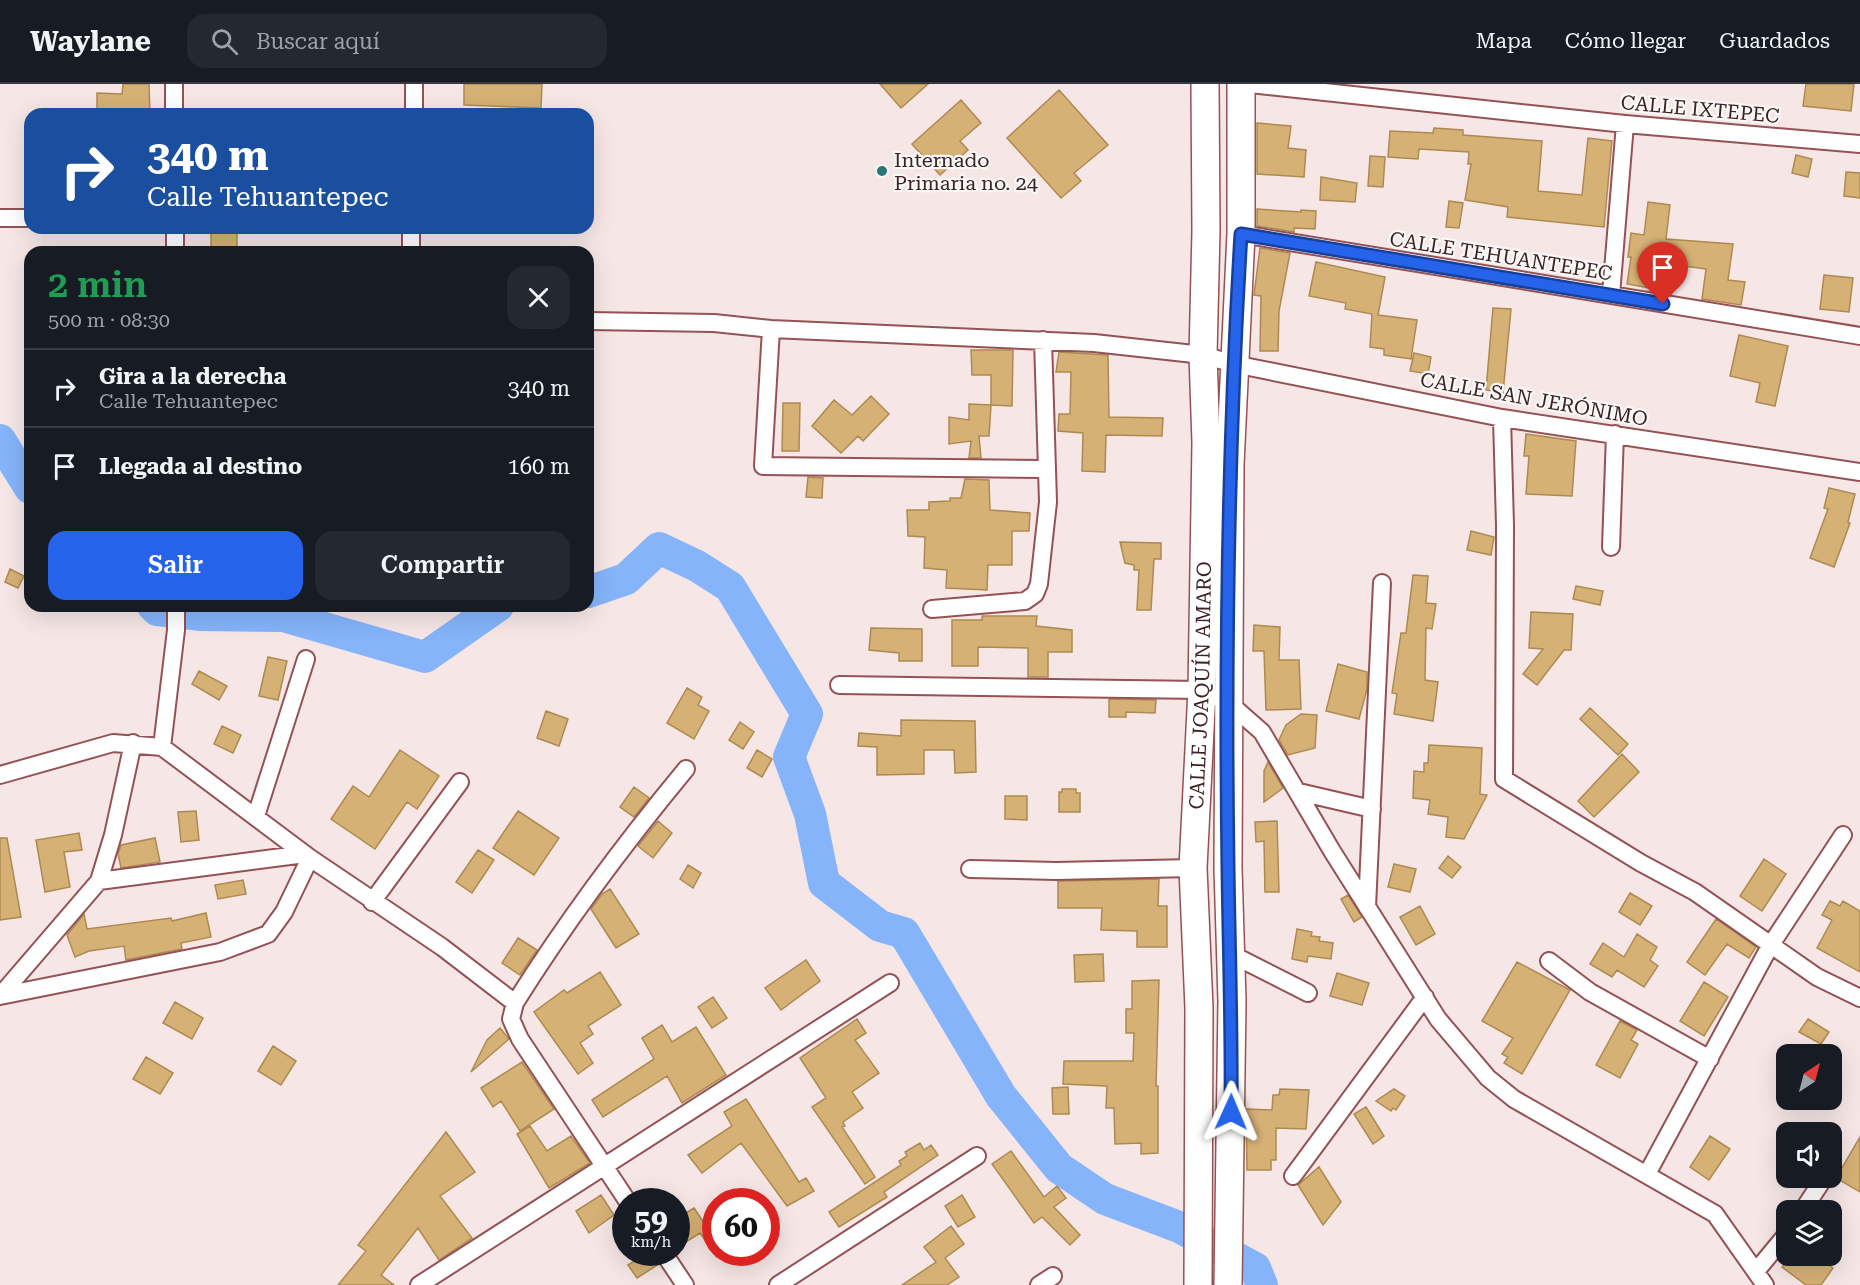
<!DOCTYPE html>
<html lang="es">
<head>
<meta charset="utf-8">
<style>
  :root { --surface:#171b24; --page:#242831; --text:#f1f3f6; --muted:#9ea1a6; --line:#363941; --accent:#2563eb }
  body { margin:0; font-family:"Roboto Serif",serif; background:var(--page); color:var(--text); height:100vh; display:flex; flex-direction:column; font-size:22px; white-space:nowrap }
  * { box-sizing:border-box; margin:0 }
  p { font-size:20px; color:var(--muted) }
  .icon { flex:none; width:33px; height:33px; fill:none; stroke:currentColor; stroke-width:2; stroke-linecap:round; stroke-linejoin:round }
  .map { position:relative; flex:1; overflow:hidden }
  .panel { position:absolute; left:24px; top:162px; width:570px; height:366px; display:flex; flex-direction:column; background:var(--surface); border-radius:18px; box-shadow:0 6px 24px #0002 }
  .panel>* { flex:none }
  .hud { position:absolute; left:24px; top:24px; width:570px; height:126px; border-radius:18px; box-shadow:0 6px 24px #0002; background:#1a4fa0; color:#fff; overflow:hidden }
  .needle { width:39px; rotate:36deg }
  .buttons { position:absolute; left:1776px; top:960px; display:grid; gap:12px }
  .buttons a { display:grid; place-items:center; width:66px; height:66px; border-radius:12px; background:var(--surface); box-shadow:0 6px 24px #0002; font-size:30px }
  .speed { position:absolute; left:612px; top:1104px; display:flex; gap:12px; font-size:30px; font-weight:700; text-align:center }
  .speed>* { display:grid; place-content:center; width:78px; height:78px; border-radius:50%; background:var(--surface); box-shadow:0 6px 24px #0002; line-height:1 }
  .speed small { font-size:15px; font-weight:400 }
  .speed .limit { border:9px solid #d22; background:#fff; color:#111 }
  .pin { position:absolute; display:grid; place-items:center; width:51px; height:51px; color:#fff; margin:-62px -26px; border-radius:50% 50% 50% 0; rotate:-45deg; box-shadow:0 0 6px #0007 }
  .pin .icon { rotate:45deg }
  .me { position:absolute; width:66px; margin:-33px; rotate:1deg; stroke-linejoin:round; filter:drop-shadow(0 0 4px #0008) }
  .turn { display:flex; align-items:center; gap:21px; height:126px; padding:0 24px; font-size:27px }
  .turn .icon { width:78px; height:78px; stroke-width:2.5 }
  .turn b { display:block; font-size:42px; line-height:51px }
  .round { display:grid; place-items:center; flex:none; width:63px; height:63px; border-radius:18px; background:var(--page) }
  .summary { display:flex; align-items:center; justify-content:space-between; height:102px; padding:0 24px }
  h1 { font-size:36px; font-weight:600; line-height:45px; color:#1e9e55 }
  .action { display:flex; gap:12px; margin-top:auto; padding:12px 24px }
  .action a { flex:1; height:69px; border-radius:18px; background:var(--accent); color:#fff; font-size:24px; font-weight:600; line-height:69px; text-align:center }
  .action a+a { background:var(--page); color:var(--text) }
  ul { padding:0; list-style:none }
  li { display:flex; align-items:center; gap:18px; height:78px; padding:0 24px; border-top:2px solid var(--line) }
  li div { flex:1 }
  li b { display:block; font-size:22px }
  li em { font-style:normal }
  header { display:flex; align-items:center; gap:36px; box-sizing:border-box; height:84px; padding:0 30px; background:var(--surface); border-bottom:2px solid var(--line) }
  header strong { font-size:28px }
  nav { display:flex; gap:33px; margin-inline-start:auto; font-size:21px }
  .search { width:420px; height:54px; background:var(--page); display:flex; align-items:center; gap:15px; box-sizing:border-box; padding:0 21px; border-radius:18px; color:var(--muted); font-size:22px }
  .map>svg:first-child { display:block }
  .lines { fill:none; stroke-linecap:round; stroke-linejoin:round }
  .river { stroke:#85b4fb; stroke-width:32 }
  .building { fill:#d6b176; stroke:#ae8a50; stroke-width:1.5 }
  .street-casing { stroke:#945255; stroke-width:20 }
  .primary-casing { stroke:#945255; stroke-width:30 }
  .street { stroke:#fff; stroke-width:16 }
  .primary { stroke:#fff; stroke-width:27 }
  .route-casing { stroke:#184099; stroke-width:15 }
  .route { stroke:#2563eb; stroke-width:10 }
  .poi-dot { fill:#2b7577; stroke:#f8f8f8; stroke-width:2 }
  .labels { text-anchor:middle; stroke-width:4.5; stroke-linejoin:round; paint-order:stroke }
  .street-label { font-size:20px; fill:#3e2122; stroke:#f8f8f8 }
  .poi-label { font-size:20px; fill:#3e2122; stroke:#f8f8f8; text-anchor:start }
</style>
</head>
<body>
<header>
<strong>Waylane</strong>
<div class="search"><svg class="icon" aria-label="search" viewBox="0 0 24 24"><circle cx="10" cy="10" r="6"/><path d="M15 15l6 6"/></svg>Buscar aquí</div>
<nav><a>Mapa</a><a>Cómo llegar</a><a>Guardados</a></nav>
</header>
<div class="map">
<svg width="1860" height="1201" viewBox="0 0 1860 1201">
  <rect width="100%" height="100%" fill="#f6e6e6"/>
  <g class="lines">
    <path class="river" d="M 0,356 L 30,404
      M 588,508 L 626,495 L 659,464 L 697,482 L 730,503 L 807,630 L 789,673 L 810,730 L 824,799 L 880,842 L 904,849 L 1001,1012 L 1059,1084 L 1105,1115 L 1179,1143 L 1255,1184 L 1262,1201
      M 153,522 L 157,526 L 202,531 L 283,532 L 425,573 L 498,522"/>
  </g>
  <path class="building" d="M 123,0 L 149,0 L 150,30 L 97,30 L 97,9 L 122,10 Z
    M 464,0 L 542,0 L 541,24 L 464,21 Z
    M 880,0 L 928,0 L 901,24 Z
    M 1806,0 L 1854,0 L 1851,27 L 1803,22 Z
    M 1059,6 L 1108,61 L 1074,89 L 1081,97 L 1061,114 L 1007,54 Z
    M 961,16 L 981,39 L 960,57 L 968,66 L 940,91 L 912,60 Z
    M 1257,39 L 1291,42 L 1288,64 L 1306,66 L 1304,93 L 1257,90 Z
    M 1434,44 L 1463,46 L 1463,51 L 1542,57 L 1538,107 L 1582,111 L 1588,54 L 1612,57 L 1604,143 L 1507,133 L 1508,123 L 1465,116 L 1471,80 L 1468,80 L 1469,68 L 1419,65 L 1418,75 L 1388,73 L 1390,47 L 1433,49 Z
    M 1796,71 L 1812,75 L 1808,93 L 1792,89 Z
    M 1370,72 L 1385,73 L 1383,103 L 1368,102 Z
    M 1846,88 L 1860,89 L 1860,114 L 1844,112 Z
    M 1321,93 L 1357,99 L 1355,118 L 1320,116 Z
    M 1449,117 L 1463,119 L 1459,144 L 1446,143 Z
    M 1648,118 L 1670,121 L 1666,155 L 1733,160 L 1728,196 L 1745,198 L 1741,221 L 1702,215 L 1706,185 L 1654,178 L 1649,204 L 1627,200 L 1631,173 L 1628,173 L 1631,149 L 1644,151 Z
    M 1257,125 L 1301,128 L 1301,126 L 1316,127 L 1315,145 L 1294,144 L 1294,148 L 1257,142 Z
    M 237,145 L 237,168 L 211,168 L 211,146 Z
    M 1260,164 L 1290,169 L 1279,227 L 1278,267 L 1260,267 L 1261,212 L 1254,211 Z
    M 1316,178 L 1385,193 L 1378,231 L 1417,236 L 1411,275 L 1384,271 L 1384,265 L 1370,263 L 1372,230 L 1345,225 L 1346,219 L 1309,212 Z
    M 1824,191 L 1853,194 L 1849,228 L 1820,225 Z
    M 1493,224 L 1511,225 L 1503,309 L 1486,306 Z
    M 1739,251 L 1788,262 L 1775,322 L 1756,318 L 1760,299 L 1730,292 Z
    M 971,266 L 1013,266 L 1012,322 L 991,321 L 991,291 L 972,291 Z
    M 1059,268 L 1108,271 L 1109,333 L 1163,334 L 1162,352 L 1106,351 L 1105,388 L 1082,387 L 1083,349 L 1058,347 L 1059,330 L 1070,330 L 1071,288 L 1056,288 Z
    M 1414,269 L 1431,273 L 1428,290 L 1410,287 Z
    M 871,312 L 889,330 L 863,357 L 858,352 L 841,369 L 812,342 L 834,316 L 852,331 Z
    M 783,319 L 800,319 L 799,367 L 782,367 Z
    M 969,320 L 991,321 L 989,352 L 979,352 L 981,374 L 969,374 L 971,357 L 949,360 L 949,333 L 969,336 Z
    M 1526,350 L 1576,357 L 1572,412 L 1526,410 L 1529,372 L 1524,372 Z
    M 808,393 L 823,394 L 822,414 L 806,413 Z
    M 965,395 L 989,396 L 990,426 L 1030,429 L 1029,447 L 1012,447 L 1012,481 L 988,481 L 987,506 L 946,504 L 947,486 L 924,484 L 925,453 L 908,452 L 907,426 L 929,426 L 929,418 L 950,417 L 950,414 L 961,414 Z
    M 1829,404 L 1855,410 L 1848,438 L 1850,439 L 1834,483 L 1810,474 L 1828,425 L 1824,424 Z
    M 1471,447 L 1494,453 L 1491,471 L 1467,466 Z
    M 1120,458 L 1161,459 L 1161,475 L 1154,475 L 1151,526 L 1137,526 L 1139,486 L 1134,486 L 1134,481 L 1125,479 Z
    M 10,485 L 24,492 L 18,504 L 5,498 Z
    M 1413,491 L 1428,492 L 1426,519 L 1436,520 L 1432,545 L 1426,544 L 1425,596 L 1438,598 L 1433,637 L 1394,630 L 1397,610 L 1392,609 L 1401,549 L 1406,549 Z
    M 1576,502 L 1603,507 L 1600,521 L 1573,515 Z
    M 1531,528 L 1573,530 L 1571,566 L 1564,566 L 1537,601 L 1523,590 L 1543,565 L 1529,564 Z
    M 982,532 L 1037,532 L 1036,542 L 1072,546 L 1072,568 L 1048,568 L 1048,593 L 1028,593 L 1028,564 L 978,563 L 978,582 L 952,582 L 952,536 L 982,536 Z
    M 1254,541 L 1280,543 L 1279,576 L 1299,576 L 1301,625 L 1266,626 L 1264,567 L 1253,567 Z
    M 871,544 L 922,545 L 922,577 L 899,577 L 899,569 L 869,566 Z
    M 268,573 L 287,577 L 278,616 L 259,612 Z
    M 1338,580 L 1367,588 L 1367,605 L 1359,635 L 1326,627 Z
    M 199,587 L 227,602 L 219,616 L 192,600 Z
    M 687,604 L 702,613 L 698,621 L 709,627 L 694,655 L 667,639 Z
    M 1109,615 L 1156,616 L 1155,629 L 1126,628 L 1126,633 L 1109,633 Z
    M 1590,624 L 1628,660 L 1618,671 L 1580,635 Z
    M 546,627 L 568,635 L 559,662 L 537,654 Z
    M 1301,630 L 1317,631 L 1315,664 L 1288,671 L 1279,656 L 1286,641 Z
    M 901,636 L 975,637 L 976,688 L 955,689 L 954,666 L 924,666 L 924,690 L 877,691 L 877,663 L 858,662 L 859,649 L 901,652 Z
    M 740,638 L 754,648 L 743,665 L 729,656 Z
    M 222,642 L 241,651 L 233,669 L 214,660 Z
    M 1429,661 L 1482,664 L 1480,710 L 1487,711 L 1464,755 L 1446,753 L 1448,733 L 1428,730 L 1430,716 L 1413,714 L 1414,687 L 1424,688 L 1424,679 L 1428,679 Z
    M 400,666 L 439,692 L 417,725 L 407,718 L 375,765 L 331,735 L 353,702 L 369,713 Z
    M 757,666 L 772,675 L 762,693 L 747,684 Z
    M 1622,670 L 1639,688 L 1594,733 L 1578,717 Z
    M 1268,678 L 1283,704 L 1264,718 L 1264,687 Z
    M 634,703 L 649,714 L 634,733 L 620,723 Z
    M 1062,705 L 1076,705 L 1076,709 L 1080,709 L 1080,728 L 1059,728 L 1059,708 L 1062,708 Z
    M 1005,712 L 1027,712 L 1027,736 L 1005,735 Z
    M 196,727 L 199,756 L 181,758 L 178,728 Z
    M 518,727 L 559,754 L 534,791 L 493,764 Z
    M 658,737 L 672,749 L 653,774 L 638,762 Z
    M 1277,737 L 1279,808 L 1265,808 L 1264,757 L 1256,758 L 1255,738 Z
    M 79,749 L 82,766 L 64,768 L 70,803 L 45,808 L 36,756 Z
    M 0,754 L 7,754 L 21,833 L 0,836 Z
    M 155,754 L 160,778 L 121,784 L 118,770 L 121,761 Z
    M 478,766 L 494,776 L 472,809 L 456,798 Z
    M 1448,772 L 1461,783 L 1452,794 L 1439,784 Z
    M 1764,775 L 1786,790 L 1762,827 L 1740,812 Z
    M 1394,780 L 1416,785 L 1410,808 L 1388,803 Z
    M 688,781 L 701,789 L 693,804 L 680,795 Z
    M 1159,795 L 1158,822 L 1167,822 L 1167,863 L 1137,863 L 1137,847 L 1101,846 L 1102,824 L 1058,824 L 1058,797 Z
    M 243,796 L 246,810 L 218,815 L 215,801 Z
    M 610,805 L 639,850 L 616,864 L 591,825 L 602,810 Z
    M 1630,809 L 1652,822 L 1640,841 L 1619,828 Z
    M 1348,811 L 1362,833 L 1354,838 L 1341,815 Z
    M 1830,817 L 1840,822 L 1843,817 L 1860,827 L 1860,888 L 1817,864 L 1832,836 L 1822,831 Z
    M 1420,822 L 1435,850 L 1416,861 L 1400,833 Z
    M 206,829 L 211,853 L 181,859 L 182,865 L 126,876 L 124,862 L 89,867 L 75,873 L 67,851 L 84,830 L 87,845 L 171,834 L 172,837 Z
    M 1716,835 L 1756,863 L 1749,874 L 1727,860 L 1705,891 L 1687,878 Z
    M 1297,845 L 1312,848 L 1311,852 L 1320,853 L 1319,857 L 1333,859 L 1331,875 L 1308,872 L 1307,878 L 1292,875 Z
    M 1637,850 L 1657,863 L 1650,876 L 1658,882 L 1644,903 L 1617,886 L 1612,893 L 1590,880 L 1603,859 L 1624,873 Z
    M 518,854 L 537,866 L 520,891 L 502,879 Z
    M 1103,870 L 1104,897 L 1075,898 L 1074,871 Z
    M 806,876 L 820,897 L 781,926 L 765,904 Z
    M 1517,878 L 1570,906 L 1522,990 L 1504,979 L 1508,973 L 1502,970 L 1513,954 L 1482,937 Z
    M 600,888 L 621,921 L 588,942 L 593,950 L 580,959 L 593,979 L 578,990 L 534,928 L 564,906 L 567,909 Z
    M 1337,889 L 1369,899 L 1362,921 L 1330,912 Z
    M 1159,896 L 1156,1002 L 1158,1002 L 1158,1069 L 1141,1070 L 1141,1059 L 1115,1060 L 1114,1024 L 1106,1024 L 1107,1002 L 1063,1000 L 1064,977 L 1133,977 L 1134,949 L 1126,949 L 1126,925 L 1132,925 L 1132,897 Z
    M 1704,898 L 1728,913 L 1704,952 L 1680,937 Z
    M 713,913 L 727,934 L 712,944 L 698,923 Z
    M 175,918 L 203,934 L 192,955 L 163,939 Z
    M 857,935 L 866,949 L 855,956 L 879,989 L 852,1008 L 863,1024 L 843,1038 L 845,1042 L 842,1043 L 875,1093 L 865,1100 L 812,1023 L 826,1014 L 800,974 Z
    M 1808,935 L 1829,948 L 1821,960 L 1799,948 Z
    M 1620,937 L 1637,946 L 1631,956 L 1638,960 L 1620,994 L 1596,981 Z
    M 662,941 L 672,958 L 696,943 L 726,991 L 682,1019 L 667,992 L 603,1033 L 592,1016 L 654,975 L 642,954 Z
    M 500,944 L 509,955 L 471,988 L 487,956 Z
    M 273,962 L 296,977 L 281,1001 L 258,987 Z
    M 146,973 L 173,989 L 160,1010 L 133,995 Z
    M 522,978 L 554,1025 L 520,1047 L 501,1017 L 493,1023 L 481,1004 Z
    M 1068,1003 L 1069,1030 L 1053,1030 L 1052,1004 Z
    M 1280,1005 L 1309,1006 L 1306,1045 L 1276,1044 L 1276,1076 L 1271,1076 L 1271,1086 L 1247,1086 L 1246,1025 L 1272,1026 L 1273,1011 L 1279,1011 Z
    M 1394,1005 L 1405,1012 L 1396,1026 L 1393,1024 L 1391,1027 L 1376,1017 Z
    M 746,1015 L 799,1098 L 806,1094 L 814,1107 L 787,1122 L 741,1059 L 702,1089 L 688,1071 L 732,1042 L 724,1028 Z
    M 1366,1023 L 1384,1052 L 1373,1060 L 1354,1030 Z
    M 530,1042 L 547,1067 L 571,1052 L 590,1079 L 549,1104 L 517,1050 Z
    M 446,1048 L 475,1088 L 440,1112 L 472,1154 L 439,1176 L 418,1144 L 381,1191 L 394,1201 L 338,1201 L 366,1167 L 358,1161 Z
    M 1710,1052 L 1730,1065 L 1709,1096 L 1690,1083 Z
    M 1860,1053 L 1860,1108 L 1836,1094 Z
    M 920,1059 L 924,1066 L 931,1061 L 938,1071 L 884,1108 L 887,1113 L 839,1143 L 829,1128 L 901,1081 L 899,1077 L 907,1072 L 905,1068 Z
    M 1011,1067 L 1044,1113 L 1057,1102 L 1066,1114 L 1054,1123 L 1080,1151 L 1070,1161 L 1042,1133 L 1034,1139 L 992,1080 Z
    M 1319,1083 L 1341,1118 L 1323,1141 L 1298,1101 Z
    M 601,1111 L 614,1131 L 589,1149 L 576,1127 Z
    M 962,1111 L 975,1133 L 958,1143 L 945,1122 Z
    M 694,1124 L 706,1142 L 711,1139 L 716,1146 L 716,1172 L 700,1149 L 686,1158 L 676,1144 L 676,1135 Z
    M 951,1142 L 964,1160 L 945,1174 L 959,1193 L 947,1201 L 902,1201 L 936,1178 L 924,1163 Z
    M 648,1168 L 653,1168 L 659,1180 L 637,1194 L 628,1181 Z
    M 1790,1172 L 1815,1172 L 1833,1184 L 1821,1201 L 1806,1201 L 1782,1183 Z"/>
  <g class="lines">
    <g class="street-casing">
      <path id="street" d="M 174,0 L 174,30
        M 1250,0 L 1625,40 L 1860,60
        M 414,30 L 414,0
        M 0,134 L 30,134
        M 175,144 L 175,168
        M 1241,150 L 1860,252
        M 411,168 L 411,144
        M 1611,211 L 1625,40
        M 588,237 L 714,239 L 771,245 L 1094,259 L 1203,271 L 1234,280 L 1502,334 L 1860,388
        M 771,245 L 763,382 L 1046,385
        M 1502,334 L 1505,441 L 1504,695 L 1641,779 L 1695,808 L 1817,893 L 1860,914
        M 1611,463 L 1615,350
        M 176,522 L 176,546 L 162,663 L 310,774 L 442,863 L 515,919 L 511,935 L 520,955 L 628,1118
        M 932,525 L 1025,517 L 1035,510 L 1039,500 L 1048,418 L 1043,256
        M 839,601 L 1202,606 L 1229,619 L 1262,648 L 1332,767 L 1438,935 L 1488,994 L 1514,1015 L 1715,1130 L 1765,1201
        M 0,691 L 113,659 L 162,663
        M 1299,708 L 1372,725
        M 256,732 L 306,575
        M 970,785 L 1056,787 L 1193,784
        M 99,797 L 305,770
        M 372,818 L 460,698
        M 1367,823 L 1382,499
        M 1231,870 L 1308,909
        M 1549,877 L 1590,908 L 1710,975
        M 0,912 L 220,868 L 268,850 L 284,828 L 310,774
        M 0,912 L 99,797 L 113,751 L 133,659
        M 515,919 C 567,836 624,760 686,685
        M 1647,1090 L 1770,862 L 1843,751
        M 1293,1092 L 1425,913
        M 1803,1126 L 1824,1094
        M 663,1168 L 685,1201
        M 1757,1186 L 1786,1151
        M 419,1201 L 890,899
        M 778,1201 L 977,1072
        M 1039,1201 L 1053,1192"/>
    </g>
    <g class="primary-casing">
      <g id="primary">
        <path id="s1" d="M 1198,1201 L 1199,924 L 1193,784 L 1202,606 L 1206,359 L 1203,271 L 1206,147 L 1205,0"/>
        <path d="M 1228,1201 L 1232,917 L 1228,784 L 1230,381 L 1241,150 L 1241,0"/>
      </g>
    </g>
    <use href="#street" class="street"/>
    <use href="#primary" class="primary"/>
  </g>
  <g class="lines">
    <g class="route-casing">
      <path id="route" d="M 1231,1028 C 1232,946 1229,865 1228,783 C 1225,572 1228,361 1241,150 L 1663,220"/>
    </g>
    <use href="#route" class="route"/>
  </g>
  <circle class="poi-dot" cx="882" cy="87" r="6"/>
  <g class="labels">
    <g class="street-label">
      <text transform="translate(1700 25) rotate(5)" y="7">CALLE IXTEPEC</text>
      <text transform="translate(1501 172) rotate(9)" y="7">CALLE TEHUANTEPEC</text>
      <text transform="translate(1534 315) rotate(10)" y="7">CALLE SAN JERÓNIMO</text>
      <text dy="7" stroke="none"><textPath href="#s1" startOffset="600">CALLE JOAQUÍN AMARO</textPath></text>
    </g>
    <g class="poi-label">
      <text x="894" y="83">Internado<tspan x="894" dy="23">Primaria no. 24</tspan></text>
    </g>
  </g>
</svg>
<div class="buttons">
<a><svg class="needle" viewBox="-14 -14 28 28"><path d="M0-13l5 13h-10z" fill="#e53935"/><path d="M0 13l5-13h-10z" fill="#9ea1a6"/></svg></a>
<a><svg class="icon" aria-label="sound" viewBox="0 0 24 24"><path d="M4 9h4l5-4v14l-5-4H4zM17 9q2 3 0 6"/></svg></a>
<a><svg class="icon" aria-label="layers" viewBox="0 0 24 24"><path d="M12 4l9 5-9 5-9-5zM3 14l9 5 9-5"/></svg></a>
</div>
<div class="speed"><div>59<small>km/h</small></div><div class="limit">60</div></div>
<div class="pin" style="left:1663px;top:220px;background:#d93025"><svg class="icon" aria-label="arrive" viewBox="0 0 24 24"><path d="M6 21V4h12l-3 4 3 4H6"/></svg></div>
<svg class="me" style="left:1231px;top:1028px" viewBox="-20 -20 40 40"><path d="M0-17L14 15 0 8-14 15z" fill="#2563eb" stroke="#fff" stroke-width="4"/></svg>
<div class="hud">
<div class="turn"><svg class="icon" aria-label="right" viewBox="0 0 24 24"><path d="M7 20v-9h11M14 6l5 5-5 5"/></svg><div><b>340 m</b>Calle Tehuantepec</div></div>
</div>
<section class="panel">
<div class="summary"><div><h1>2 min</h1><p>500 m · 08:30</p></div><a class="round"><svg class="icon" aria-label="close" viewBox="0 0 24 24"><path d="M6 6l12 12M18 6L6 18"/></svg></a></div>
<ul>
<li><svg class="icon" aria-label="right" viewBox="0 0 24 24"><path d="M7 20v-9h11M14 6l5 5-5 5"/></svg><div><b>Gira a la derecha</b><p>Calle Tehuantepec</p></div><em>340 m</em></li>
<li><svg class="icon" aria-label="arrive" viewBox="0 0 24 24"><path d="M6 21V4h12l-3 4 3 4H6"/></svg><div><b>Llegada al destino</b></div><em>160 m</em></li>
</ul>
<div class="action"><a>Salir</a><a>Compartir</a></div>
</section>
</div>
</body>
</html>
